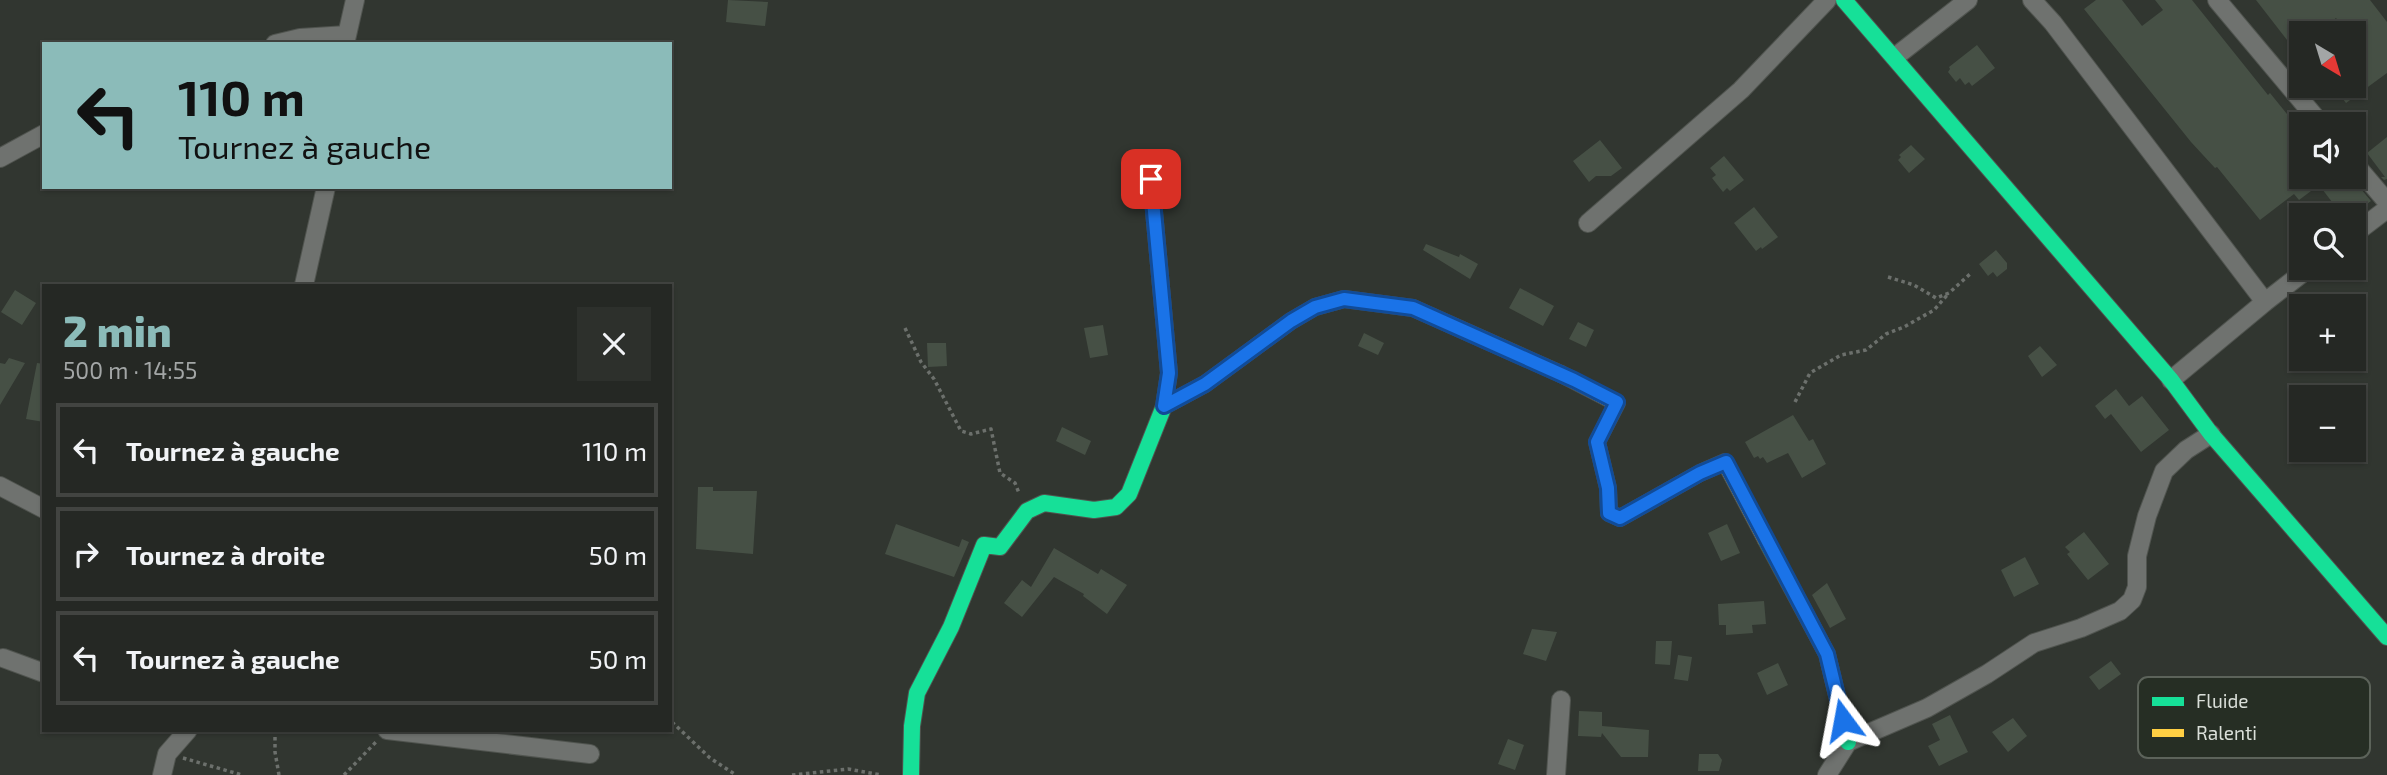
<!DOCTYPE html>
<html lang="fr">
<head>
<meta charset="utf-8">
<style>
  :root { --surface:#252824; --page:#2d302c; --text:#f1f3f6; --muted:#a3a6a6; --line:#424441; --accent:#8bbbb9 }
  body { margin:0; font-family:"Exo 2",sans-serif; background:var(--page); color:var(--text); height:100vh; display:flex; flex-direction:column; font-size:26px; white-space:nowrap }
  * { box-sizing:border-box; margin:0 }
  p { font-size:23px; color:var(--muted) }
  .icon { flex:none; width:38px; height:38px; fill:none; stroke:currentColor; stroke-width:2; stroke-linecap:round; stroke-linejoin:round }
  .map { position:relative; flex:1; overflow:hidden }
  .details { position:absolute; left:42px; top:284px; width:630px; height:448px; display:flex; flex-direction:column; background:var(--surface); border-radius:0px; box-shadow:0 2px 5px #0004,0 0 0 2px var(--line) }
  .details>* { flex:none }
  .top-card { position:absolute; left:42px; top:42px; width:630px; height:147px; border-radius:0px; box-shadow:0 2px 5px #0004,0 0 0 2px var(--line); background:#8bbbb9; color:#111; overflow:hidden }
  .needle { width:46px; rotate:142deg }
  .controls { position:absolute; left:2289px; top:21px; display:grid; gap:14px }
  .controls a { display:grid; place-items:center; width:77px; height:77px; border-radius:0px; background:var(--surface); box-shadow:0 2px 5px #0004,0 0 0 2px var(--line); font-size:35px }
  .pin { position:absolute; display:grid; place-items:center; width:60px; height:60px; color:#fff; margin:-30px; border-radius:14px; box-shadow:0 4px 10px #0006 }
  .me { position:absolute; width:77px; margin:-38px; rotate:347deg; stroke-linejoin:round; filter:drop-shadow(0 0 5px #0008) }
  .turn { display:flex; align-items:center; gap:24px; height:147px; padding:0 21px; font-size:32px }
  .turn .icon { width:91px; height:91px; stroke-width:2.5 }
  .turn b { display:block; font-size:49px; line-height:60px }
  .round { display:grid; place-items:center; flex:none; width:74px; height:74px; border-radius:0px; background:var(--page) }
  .overview { display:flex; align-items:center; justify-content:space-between; height:119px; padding:0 21px }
  h1 { font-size:42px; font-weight:800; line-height:52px; color:var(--accent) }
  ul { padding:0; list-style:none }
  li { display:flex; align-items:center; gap:21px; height:94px; margin:0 14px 10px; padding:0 7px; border:4px solid var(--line); border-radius:0px }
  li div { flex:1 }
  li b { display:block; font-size:26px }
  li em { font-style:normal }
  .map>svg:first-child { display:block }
  .building { fill:#465045 }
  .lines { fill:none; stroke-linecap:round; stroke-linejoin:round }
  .street-casing { stroke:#50544f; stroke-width:20 }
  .fast-casing { stroke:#50544f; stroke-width:18 }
  .slow-casing { stroke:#50544f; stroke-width:18 }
  .path { stroke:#6c706c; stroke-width:3.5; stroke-dasharray:3.5 3.5; stroke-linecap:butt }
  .street { stroke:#6f726f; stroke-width:18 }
  .fast { stroke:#16e098; stroke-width:16 }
  .slow { stroke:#ffcf43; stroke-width:16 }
  .route-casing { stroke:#114b97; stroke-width:18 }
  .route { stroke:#1a73e8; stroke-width:12 }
  .key { fill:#262e24; stroke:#5c635a; stroke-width:2 }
  .key-label { font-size:19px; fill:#dadfd9 }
</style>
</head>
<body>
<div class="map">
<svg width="2387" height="775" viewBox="0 0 2387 775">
  <rect width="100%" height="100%" fill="#313630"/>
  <path class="building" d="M 728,0 L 768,2 L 765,26 L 726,22 Z
    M 2096,0 L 2122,0 L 2142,26 L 2163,10 L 2155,0 L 2192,0 L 2268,95 L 2270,93 L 2291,119 L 2298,114 L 2301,118 L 2301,177 L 2351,177 L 2371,201 L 2352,215 L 2342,215 L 2319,185 L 2299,200 L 2294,194 L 2260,220 L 2217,167 L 2215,168 L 2191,142 L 2084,9 Z
    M 2256,0 L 2370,0 L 2387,22 L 2387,73 L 2346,103 L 2333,86 L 2354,86 L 2354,33 L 2348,33 L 2336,18 L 2317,33 L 2301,33 L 2301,58 Z
    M 1977,45 L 1995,68 L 1972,86 L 1969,82 L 1965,85 L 1960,78 L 1956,82 L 1948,72 L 1950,69 L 1949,67 Z
    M 2387,137 L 2387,179 L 2384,180 L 2381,177 L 2385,177 L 2367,153 Z
    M 1600,140 L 1622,168 L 1611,176 L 1596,176 L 1589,182 L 1573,161 Z
    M 1911,145 L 1925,159 L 1909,173 L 1898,160 L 1901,157 L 1899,155 Z
    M 1724,156 L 1744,180 L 1730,191 L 1727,188 L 1723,192 L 1712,178 L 1716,175 L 1710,168 Z
    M 1754,207 L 1778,237 L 1762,249 L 1761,247 L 1756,251 L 1734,223 Z
    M 1426,244 L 1459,257 L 1460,254 L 1478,264 L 1470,279 L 1423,250 Z
    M 1996,250 L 2007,263 L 2007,269 L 1997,277 L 1993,272 L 1988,276 L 1979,264 Z
    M 1520,288 L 1554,306 L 1543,326 L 1509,308 Z
    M 15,290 L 36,303 L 22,325 L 1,312 Z
    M 1578,322 L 1594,330 L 1586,347 L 1569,339 Z
    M 1103,325 L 1108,355 L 1090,358 L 1084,328 Z
    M 1364,333 L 1384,343 L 1378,355 L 1358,346 Z
    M 927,343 L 946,343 L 947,366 L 928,367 Z
    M 2040,346 L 2057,365 L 2042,377 L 2028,356 Z
    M 9,358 L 25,363 L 0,405 L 0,363 L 5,364 Z
    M 37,363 L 44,364 L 44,422 L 26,419 Z
    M 2116,389 L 2129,406 L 2142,396 L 2169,430 L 2141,452 L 2111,414 L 2105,419 L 2095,406 Z
    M 1793,415 L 1809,441 L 1813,439 L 1826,464 L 1802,478 L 1788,453 L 1767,463 L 1763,457 L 1760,459 L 1758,456 L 1754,458 L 1745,442 Z
    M 1062,427 L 1091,441 L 1085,455 L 1056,441 Z
    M 698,487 L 713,487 L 713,491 L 757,491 L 753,554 L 696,549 Z
    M 896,524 L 959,547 L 962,539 L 969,542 L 954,577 L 885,554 Z
    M 1727,524 L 1740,553 L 1721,561 L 1708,533 Z
    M 2084,532 L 2109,564 L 2088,580 L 2067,554 L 2070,552 L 2065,547 Z
    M 1054,548 L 1098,574 L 1101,569 L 1127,585 L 1107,614 L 1083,596 L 1084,594 L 1054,577 L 1022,617 L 1004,603 L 1022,580 L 1031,587 Z
    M 2025,557 L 2039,584 L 2014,597 L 2001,570 Z
    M 1827,583 L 1846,619 L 1830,628 L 1812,595 Z
    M 1764,601 L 1766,624 L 1752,625 L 1753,633 L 1726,635 L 1726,625 L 1719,625 L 1718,604 Z
    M 1532,629 L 1557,632 L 1546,661 L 1523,654 Z
    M 1656,641 L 1672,641 L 1670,665 L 1655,664 Z
    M 1678,655 L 1692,657 L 1688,681 L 1674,679 Z
    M 2111,661 L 2121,674 L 2099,690 L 2089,677 Z
    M 1778,663 L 1788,685 L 1767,695 L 1757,673 Z
    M 1579,711 L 1602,712 L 1602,726 L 1649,730 L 1648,757 L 1621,757 L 1602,733 L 1601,737 L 1578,736 Z
    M 1950,715 L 1968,752 L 1939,766 L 1928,746 L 1940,740 L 1932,724 Z
    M 2013,718 L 2027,736 L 2008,752 L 1992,732 Z
    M 1508,739 L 1524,745 L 1515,770 L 1498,764 Z
    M 1699,754 L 1718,754 L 1722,760 L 1719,771 L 1698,771 Z"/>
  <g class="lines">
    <g class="street-casing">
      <path id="street" d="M 2032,0 L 2053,23 L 2265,302
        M 2217,0 L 2321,124
        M 275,44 L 300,38 L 347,35
        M 345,44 L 355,0
        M 1895,57 L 1968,0
        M 0,158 L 44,134
        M 2354,163 L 2387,202
        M 1588,223 L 1741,90 L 1827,0
        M 2354,234 L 2387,209
        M 304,285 L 326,187
        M 2171,380 L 2265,302 L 2309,268
        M 0,486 L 44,509
        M 3,658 L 44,673
        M 387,730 L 590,754
        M 162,775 L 167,754 L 188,730
        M 1556,775 L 1561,700
        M 1827,775 L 1848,742 L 1927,708 L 1987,674 L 2034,643 L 2081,628 L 2120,611 L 2132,600 L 2137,587 L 2137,556 L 2147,516 L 2164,471 L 2186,450 L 2211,434"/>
    </g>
    <g class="fast-casing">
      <path id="fast" d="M 1844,0 L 2171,380 L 2211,434 L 2387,637
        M 1164,406 L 1205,384 L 1291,321 L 1315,307 L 1344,299 L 1413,308 L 1561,374
        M 1766,540 L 1827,654 L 1848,742
        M 911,775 L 912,726 L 917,693 L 951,627 L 984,545 L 1000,547 L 1027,511 L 1044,503 L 1094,510 L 1116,507 L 1129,494 L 1164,406 L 1169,373 L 1151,179"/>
    </g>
    <g class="slow-casing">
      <path id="slow" d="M 1561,374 L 1617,403 L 1597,442 L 1608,488 L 1609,513 L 1620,518 L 1700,473 L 1725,462 L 1766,540"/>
    </g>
    <path class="path" d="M 1888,277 L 1914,285 L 1936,298 L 1949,293 L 1970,274
      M 905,328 L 921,362 L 934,379 L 961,431 L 971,434 L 991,429 L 1000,473 L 1015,483 L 1019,493
      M 1795,402 L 1810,373 L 1841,355 L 1866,350 L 1886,334 L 1904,327 L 1934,310 L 1949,293
      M 672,722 L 710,758 L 736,775
      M 275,730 L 275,752 L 279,775
      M 183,758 L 242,775
      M 344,775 L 376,742
      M 792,775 L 848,769 L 881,775"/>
    <use href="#street" class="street"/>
    <use href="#fast" class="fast"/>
    <use href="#slow" class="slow"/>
  </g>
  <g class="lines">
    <g class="route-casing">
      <path id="route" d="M 1151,179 L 1169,373 L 1164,406 L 1205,384 L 1291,321 L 1315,307 L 1344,299 L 1413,308 L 1574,380 L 1617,402 L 1597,442 L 1608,488 L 1609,513 L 1620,518 L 1700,473 L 1726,462 L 1827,654 L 1843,720"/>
    </g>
    <use href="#route" class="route"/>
  </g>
  <rect x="2138" y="677" width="232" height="81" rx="10" class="key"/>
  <rect x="2152" y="697" width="32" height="9" fill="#16e098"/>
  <rect x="2152" y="729" width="32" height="8" fill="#ffcf43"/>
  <g class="key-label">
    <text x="2196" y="708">Fluide</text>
    <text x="2196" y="740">Ralenti</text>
  </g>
</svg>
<div class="controls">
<a><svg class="needle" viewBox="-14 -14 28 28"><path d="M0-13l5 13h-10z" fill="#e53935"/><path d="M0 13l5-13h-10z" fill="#a3a6a6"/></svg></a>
<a><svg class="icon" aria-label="sound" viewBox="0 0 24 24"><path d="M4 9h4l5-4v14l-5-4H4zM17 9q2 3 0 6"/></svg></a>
<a><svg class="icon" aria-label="search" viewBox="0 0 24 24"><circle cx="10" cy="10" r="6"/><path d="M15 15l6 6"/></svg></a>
<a>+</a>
<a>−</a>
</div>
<div class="pin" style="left:1151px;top:179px;background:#d93025"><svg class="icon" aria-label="arrive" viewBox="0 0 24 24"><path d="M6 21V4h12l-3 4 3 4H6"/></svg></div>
<svg class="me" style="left:1843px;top:720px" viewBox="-20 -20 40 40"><path d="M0-17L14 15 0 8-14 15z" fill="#1a73e8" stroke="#fff" stroke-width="4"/></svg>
<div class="top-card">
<div class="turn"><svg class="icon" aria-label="left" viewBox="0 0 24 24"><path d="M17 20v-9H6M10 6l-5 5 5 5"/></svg><div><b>110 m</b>Tournez à gauche</div></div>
</div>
<section class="details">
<div class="overview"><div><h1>2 min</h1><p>500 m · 14:55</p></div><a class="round"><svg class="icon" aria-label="close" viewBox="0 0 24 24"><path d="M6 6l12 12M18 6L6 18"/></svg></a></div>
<ul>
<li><svg class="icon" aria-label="left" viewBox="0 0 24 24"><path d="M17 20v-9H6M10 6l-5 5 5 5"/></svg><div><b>Tournez à gauche</b></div><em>110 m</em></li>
<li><svg class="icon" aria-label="right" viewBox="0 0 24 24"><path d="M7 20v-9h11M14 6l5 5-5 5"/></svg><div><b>Tournez à droite</b></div><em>50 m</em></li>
<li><svg class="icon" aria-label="left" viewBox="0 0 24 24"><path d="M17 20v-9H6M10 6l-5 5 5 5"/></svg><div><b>Tournez à gauche</b></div><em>50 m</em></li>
</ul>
</section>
</div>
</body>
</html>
